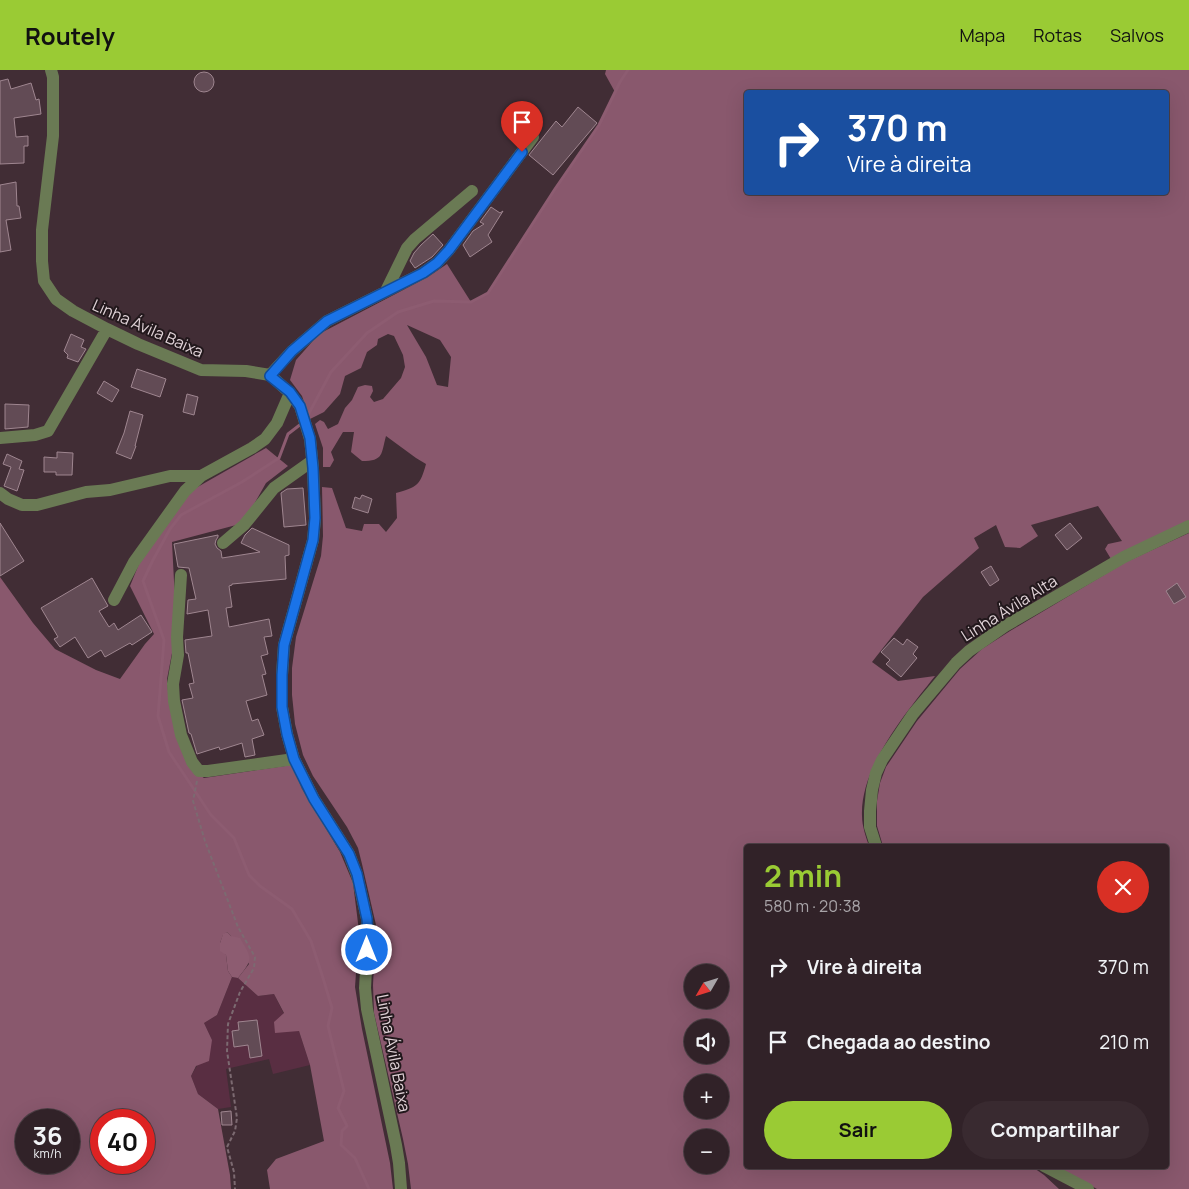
<!DOCTYPE html>
<html lang="pt">
<head>
<meta charset="utf-8">
<style>
  :root { --surface:#312228; --page:#392a30; --text:#f1f3f6; --muted:#a8a4a8; --line:#4c3f45; --accent:#9acb34 }
  body { margin:0; font-family:Manrope,sans-serif; background:var(--page); color:var(--text); height:100vh; display:flex; flex-direction:column; font-size:19px; white-space:nowrap }
  * { box-sizing:border-box; margin:0 }
  p { font-size:16px; color:var(--muted) }
  .icon { flex:none; width:28px; height:28px; fill:none; stroke:currentColor; stroke-width:2; stroke-linecap:round; stroke-linejoin:round }
  .map { position:relative; flex:1; overflow:hidden }
  .side { position:absolute; left:744px; top:774px; width:425px; height:325px; display:flex; flex-direction:column; background:var(--surface); border-radius:5px; box-shadow:0 5px 20px #0002,0 0 0 1px var(--line) }
  .side>* { flex:none }
  .hud { position:absolute; left:744px; top:20px; width:425px; height:105px; border-radius:5px; box-shadow:0 5px 20px #0002,0 0 0 1px var(--line); background:#1a4fa0; color:#fff; overflow:hidden }
  .needle { width:32px; rotate:231deg }
  .buttons { position:absolute; left:684px; top:894px; display:grid; gap:10px }
  .buttons a { display:grid; place-items:center; width:45px; height:45px; border-radius:50%; background:var(--surface); box-shadow:0 5px 20px #0002,0 0 0 1px var(--line); font-size:25px }
  .speed { position:absolute; left:15px; top:1039px; display:flex; gap:10px; font-size:25px; font-weight:700; text-align:center }
  .speed>* { display:grid; place-content:center; width:65px; height:65px; border-radius:50%; background:var(--surface); box-shadow:0 5px 20px #0002,0 0 0 1px var(--line); line-height:1 }
  .speed small { font-size:12px; font-weight:400 }
  .speed .limit { border:8px solid #d22; background:#fff; color:#111 }
  .pin { position:absolute; display:grid; place-items:center; width:42px; height:42px; color:#fff; margin:-51px -21px; border-radius:50% 50% 50% 0; rotate:-45deg; box-shadow:0 0 5px #0007 }
  .pin .icon { rotate:45deg }
  .me { position:absolute; width:55px; margin:-28px; rotate:0deg; stroke-linejoin:round; filter:drop-shadow(0 0 4px #0008) }
  .turn { display:flex; align-items:center; gap:18px; height:105px; padding:0 20px; font-size:22px }
  .turn .icon { width:65px; height:65px; stroke-width:2.5 }
  .turn b { display:block; font-size:35px; line-height:42px }
  .round { display:grid; place-items:center; flex:none; width:52px; height:52px; border-radius:26px; background:var(--page) }
  .headline { display:flex; align-items:center; justify-content:space-between; height:85px; padding:0 20px }
  h1 { font-size:30px; font-weight:700; line-height:38px; color:var(--accent) }
  .primary-button { display:flex; gap:10px; margin-top:auto; padding:10px 20px }
  .primary-button a { flex:1; height:58px; border-radius:30px; background:var(--accent); color:#111; font-size:20px; font-weight:700; line-height:58px; text-align:center }
  .primary-button a+a { background:var(--page); color:var(--text) }
  ul { padding:0; list-style:none }
  li { display:flex; align-items:center; gap:15px; height:75px; padding:0 20px }
  li div { flex:1 }
  li b { display:block; font-size:19px }
  li em { font-style:normal }
  header { display:flex; align-items:center; gap:30px; box-sizing:border-box; height:70px; padding:0 25px; background:var(--accent); color:#111 }
  header strong { font-size:24px }
  nav { display:flex; gap:28px; margin-inline-start:auto; font-size:18px }
  .map>svg:first-child { display:block }
  .green { fill:#592e42 }
  .forest { fill:#89586d; fill-rule:evenodd }
  .water { fill:#8d5c71 }
  .lines { fill:none; stroke-linecap:round; stroke-linejoin:round }
  .stream { stroke:#8d5c71; stroke-width:3 }
  .building { fill:#624b55; stroke:#9f8690 }
  .path { stroke:#7c6a71; stroke-width:2; stroke-dasharray:4 2.5; stroke-linecap:butt }
  .minor { stroke:#6a7a54; stroke-width:12 }
  .route-casing { stroke:#114b97; stroke-width:12 }
  .route { stroke:#1a73e8; stroke-width:9 }
  .labels { text-anchor:middle; stroke-width:4; stroke-linejoin:round; paint-order:stroke }
  .street-label { font-size:16px; fill:#e0d2d7; stroke:#22181c }
</style>
</head>
<body>
<header>
<strong>Routely</strong>
<nav><a>Mapa</a><a>Rotas</a><a>Salvos</a></nav>
</header>
<div class="map">
<svg width="1189" height="1119" viewBox="0 0 1189 1119">
  <rect width="100%" height="100%" fill="#412d35"/>
  <path class="green" d="M 232,907 L 238,908 L 258,926 L 274,924 L 284,944 L 299,961 L 310,995 L 273,1004 L 269,989 L 226,999 L 231,1037 L 218,1039 L 198,1024 L 191,1006 L 212,970 L 204,953 L 217,945 Z"/>
  <path class="forest" d="M 606,0 L 1189,0 L 1189,452 L 1111,489 L 1105,479 L 1108,474 L 1122,471 L 1098,436 L 1031,455 L 1038,466 L 1020,478 L 1005,477 L 996,455 L 974,468 L 979,478 L 923,527 L 872,592 L 898,611 L 935,606 C 906,643 860,697 862,746 C 862,756 866,767 869,776 L 746,776 L 746,1096 L 1031,1096 L 1044,1105 L 1059,1119 L 411,1119 L 408,1094 L 403,1069 L 374,943 L 373,915 L 376,855 L 362,794 L 358,778 L 347,757 L 313,706 L 303,685 L 295,654 L 292,625 L 292,598 L 296,567 L 321,486 L 323,466 L 322,417 L 332,418 L 346,458 L 362,461 L 364,454 L 379,454 L 386,462 L 397,448 L 396,423 C 417,417 420,416 426,394 L 416,388 L 386,366 C 381,384 384,391 362,391 L 351,382 L 354,362 L 343,362 L 331,382 L 334,390 L 330,397 L 323,397 L 323,378 L 315,354 L 320,350 L 324,352 L 328,359 L 338,354 L 345,338 L 352,330 L 358,317 L 365,315 L 372,316 L 373,321 L 370,327 L 374,332 L 383,329 L 401,308 L 405,297 L 403,285 L 394,266 L 388,264 L 378,269 L 377,275 L 367,282 L 361,298 L 345,306 L 340,324 L 324,342 L 310,349 L 302,326 L 290,310 L 296,290 L 319,264 L 428,207 L 447,194 L 471,232 L 488,223 L 555,119 L 599,55 L 615,22 L 605,4 ZM 746,22 L 1166,22 L 1166,122 L 746,122 ZM 407,255 L 440,270 L 451,287 L 448,317 L 437,315 L 426,287 ZM 692,902 L 720,902 L 720,930 L 692,930 ZM 692,958 L 720,958 L 720,985 L 692,985 ZM 692,1012 L 720,1012 L 720,1040 L 692,1040 ZM 692,1068 L 720,1068 L 720,1095 L 692,1095 Z
    M 266,378 L 288,396 L 266,413 L 248,445 L 240,454 L 172,472 L 175,531 L 173,578 L 167,609 L 169,632 L 194,701 L 204,708 L 292,695 L 302,719 L 340,782 L 353,813 L 359,861 L 355,917 L 362,959 L 390,1093 L 393,1119 L 270,1119 L 267,1100 L 276,1089 L 324,1071 L 310,995 L 299,961 L 275,963 L 274,952 L 284,943 L 274,924 L 258,926 L 238,908 L 249,894 L 231,866 L 227,862 L 223,865 L 220,873 L 226,885 L 228,901 L 232,907 L 217,945 L 204,953 L 212,970 L 209,991 L 196,996 L 191,1006 L 198,1024 L 218,1039 L 230,1105 L 231,1119 L 0,1119 L 0,507 L 33,553 L 55,579 L 96,600 L 120,609 L 145,574 L 154,564 L 130,516 L 139,494 L 187,423 ZM 26,1050 L 69,1050 L 69,1092 L 26,1092 ZM 101,1050 L 144,1050 L 144,1092 L 101,1092 Z
    M 1189,463 L 1189,1119 L 1097,1119 L 1055,1096 L 1166,1096 L 1166,776 L 883,776 L 877,756 L 877,731 L 880,713 L 886,697 L 917,651 L 960,599 L 982,579 L 1010,561 L 1124,493 Z"/>
  <path class="water" d="M 227,862 L 231,866 L 240,868 C 252,889 254,888 238,908 L 232,907 L 228,901 L 226,885 L 220,881 L 220,873 L 223,864 Z"/>
  <g class="lines">
    <path class="stream" d="M 307,347 L 331,302 L 367,263 L 398,242 L 434,231 L 471,232 L 488,223 L 555,119 L 599,55 L 620,12 L 628,0
      M 301,354 L 288,364 L 279,388 L 242,412 L 181,445 L 170,459 L 153,490 L 143,511 L 164,570 L 158,646 L 169,682 L 211,745 L 234,768 L 249,805 L 260,816 L 292,839 L 311,871 L 323,908 L 332,938 L 328,956 L 344,1021 L 338,1038 L 347,1056 L 342,1061 L 341,1075 L 355,1088 L 369,1119"/>
  </g>
  <path class="building" d="M194 12a10 10 0 1 1 20 0a10 10 0 1 1-20 0Z
    M 8,9 L 11,19 L 31,13 L 36,30 L 39,29 L 41,44 L 14,48 L 16,67 L 28,66 L 28,76 L 24,76 L 24,93 L 0,94 L 0,11 Z
    M 578,37 L 597,53 L 553,105 L 529,85 L 556,51 L 562,57 Z
    M 16,112 L 17,136 L 19,136 L 21,148 L 6,150 L 11,180 L 0,182 L 0,115 Z
    M 491,137 L 500,143 L 503,141 L 488,165 L 492,172 L 470,187 L 463,175 L 473,161 L 484,154 L 480,152 Z
    M 433,164 L 443,175 L 432,187 L 415,198 L 410,191 L 414,183 L 421,175 Z
    M 71,264 L 84,270 L 81,277 L 86,279 L 78,292 L 67,288 L 68,285 L 64,281 Z
    M 137,299 L 166,309 L 160,327 L 131,317 Z
    M 104,311 L 119,320 L 112,332 L 97,323 Z
    M 187,324 L 198,327 L 194,345 L 183,342 Z
    M 5,334 L 29,335 L 28,357 L 5,359 Z
    M 130,341 L 143,345 L 135,376 L 136,376 L 131,389 L 116,383 L 124,363 Z
    M 57,382 L 73,383 L 72,405 L 56,405 L 56,402 L 44,402 L 44,387 L 57,388 Z
    M 7,384 L 22,391 L 19,399 L 24,400 L 17,421 L 4,416 L 11,397 L 3,394 Z
    M 303,418 L 306,455 L 284,457 L 281,423 L 287,419 Z
    M 362,425 L 372,429 L 368,443 L 352,438 L 355,427 L 360,429 Z
    M 0,453 L 24,491 L 0,506 Z
    M 1070,453 L 1082,468 L 1067,480 L 1055,465 Z
    M 252,458 L 289,475 L 289,485 L 285,486 L 286,509 L 232,514 L 232,515 L 229,516 L 232,537 L 226,538 L 229,557 L 269,549 L 272,566 L 264,567 L 268,584 L 261,586 L 266,604 L 262,605 L 267,625 L 246,631 L 252,651 L 258,649 L 264,665 L 252,669 L 255,685 L 245,687 L 242,673 L 220,680 L 219,677 L 197,684 L 191,664 L 189,663 L 182,630 L 193,628 L 189,614 L 194,613 L 188,583 L 186,583 L 185,570 L 212,566 L 208,540 L 187,544 L 188,530 L 196,529 L 189,498 L 178,497 L 174,474 L 218,465 L 218,467 L 216,470 L 215,474 L 217,478 L 221,481 L 222,488 L 260,482 L 241,473 L 245,465 Z
    M 991,496 L 999,510 L 990,516 L 981,502 Z
    M 92,508 L 108,536 L 99,541 L 109,557 L 114,553 L 118,560 L 141,545 L 152,562 L 132,575 L 130,573 L 105,587 L 101,580 L 88,588 L 75,567 L 60,577 L 54,569 L 58,567 L 41,538 Z
    M 1177,513 L 1186,527 L 1174,534 L 1166,521 Z
    M 894,568 L 903,575 L 907,569 L 918,577 L 913,584 L 917,588 L 901,607 L 886,594 L 890,590 L 881,582 Z
    M 257,950 L 262,986 L 250,988 L 248,975 L 234,977 L 232,961 L 239,960 L 238,952 Z
    M 231,1041 L 232,1055 L 222,1055 L 221,1042 Z"/>
  <g class="lines">
    <path class="path" d="M 197,711 L 193,731 L 205,771 L 238,857 L 255,887 L 254,898 L 240,922 L 228,954 L 227,981 L 237,1048 L 235,1061 L 227,1077 L 234,1102 L 235,1119"/>
    <path class="minor" d="M 51,0 L 53,7 L 53,66 L 42,160 L 42,191 L 44,211 L 56,229 L 73,241 L 107,259 L 138,274 L 201,300 L 246,301 L 270,305 L 290,323 L 300,336 L 310,369 L 313,398 L 315,449 L 313,470 L 284,575 L 282,605 L 282,637 L 287,664 L 294,689 L 314,729 L 349,784 L 357,805 L 367,849 L 368,865 L 365,918 L 367,939 L 396,1075 L 399,1093 L 401,1119
      M 386,221 L 407,178 L 415,169 L 472,121
      M 270,305 L 292,281 L 327,251 L 423,203 L 437,193 L 449,180 L 533,67
      M 0,368 L 35,365 L 48,361 L 107,259
      M 0,423 L 8,429 L 22,435 L 37,435 L 86,422 L 110,420 L 170,406 L 201,406 L 252,378 L 265,369 L 277,353 L 290,323
      M 223,473 L 244,455 L 274,418 L 312,391
      M 181,505 L 177,567 L 178,585 L 173,614 L 174,631 L 181,665 L 192,692 L 199,701 L 208,701 L 294,689
      M 114,530 L 134,492 L 185,421 L 201,406
      M 876,776 L 870,757 L 870,741 L 872,720 L 876,703 L 882,690 L 913,644 L 956,593 L 969,581 L 1005,556 L 1124,487 L 1189,456
      M 1044,1096 L 1088,1119"/>
  </g>
  <g class="lines">
    <g class="route-casing">
      <path id="route" d="M 367,880 L 368,865 L 367,849 L 357,804 L 349,784 L 314,729 L 294,689 L 287,664 L 282,637 L 282,605 L 284,575 L 313,470 L 315,448 L 313,398 L 310,368 L 300,336 L 290,322 L 270,306 L 292,281 L 327,251 L 423,203 L 437,193 L 449,180 L 522,82"/>
    </g>
    <use href="#route" class="route"/>
  </g>
  <g class="labels">
    <g class="street-label">
      <text transform="translate(148 258) rotate(24)" y="6">Linha Ávila Baixa</text>
      <text transform="translate(1009 538) rotate(-32)" y="6">Linha Ávila Alta</text>
      <text transform="translate(394 983) rotate(79)" y="6">Linha Ávila Baixa</text>
    </g>
  </g>
</svg>
<div class="buttons">
<a><svg class="needle" viewBox="-14 -14 28 28"><path d="M0-13l5 13h-10z" fill="#e53935"/><path d="M0 13l5-13h-10z" fill="#a8a4a8"/></svg></a>
<a><svg class="icon" aria-label="sound" viewBox="0 0 24 24"><path d="M4 9h4l5-4v14l-5-4H4zM17 9q2 3 0 6"/></svg></a>
<a>+</a>
<a>−</a>
</div>
<div class="speed"><div>36<small>km/h</small></div><div class="limit">40</div></div>
<div class="pin" style="left:522px;top:82px;background:#d93025"><svg class="icon" aria-label="arrive" viewBox="0 0 24 24"><path d="M6 21V4h12l-3 4 3 4H6"/></svg></div>
<svg class="me" style="left:367px;top:880px" viewBox="-20 -20 40 40"><circle r="17" fill="#1a73e8" stroke="#fff" stroke-width="3"/><path d="M0-11L8 9 0 5-8 9z" fill="#fff"/></svg>
<div class="hud">
<div class="turn"><svg class="icon" aria-label="right" viewBox="0 0 24 24"><path d="M7 20v-9h11M14 6l5 5-5 5"/></svg><div><b>370 m</b>Vire à direita</div></div>
</div>
<section class="side">
<div class="headline"><div><h1>2 min</h1><p>580 m · 20:38</p></div><a class="round" style="background:#d93025;color:#fff"><svg class="icon" aria-label="close" viewBox="0 0 24 24"><path d="M6 6l12 12M18 6L6 18"/></svg></a></div>
<ul>
<li><svg class="icon" aria-label="right" viewBox="0 0 24 24"><path d="M7 20v-9h11M14 6l5 5-5 5"/></svg><div><b>Vire à direita</b></div><em>370 m</em></li>
<li><svg class="icon" aria-label="arrive" viewBox="0 0 24 24"><path d="M6 21V4h12l-3 4 3 4H6"/></svg><div><b>Chegada ao destino</b></div><em>210 m</em></li>
</ul>
<div class="primary-button"><a>Sair</a><a>Compartilhar</a></div>
</section>
</div>
</body>
</html>
